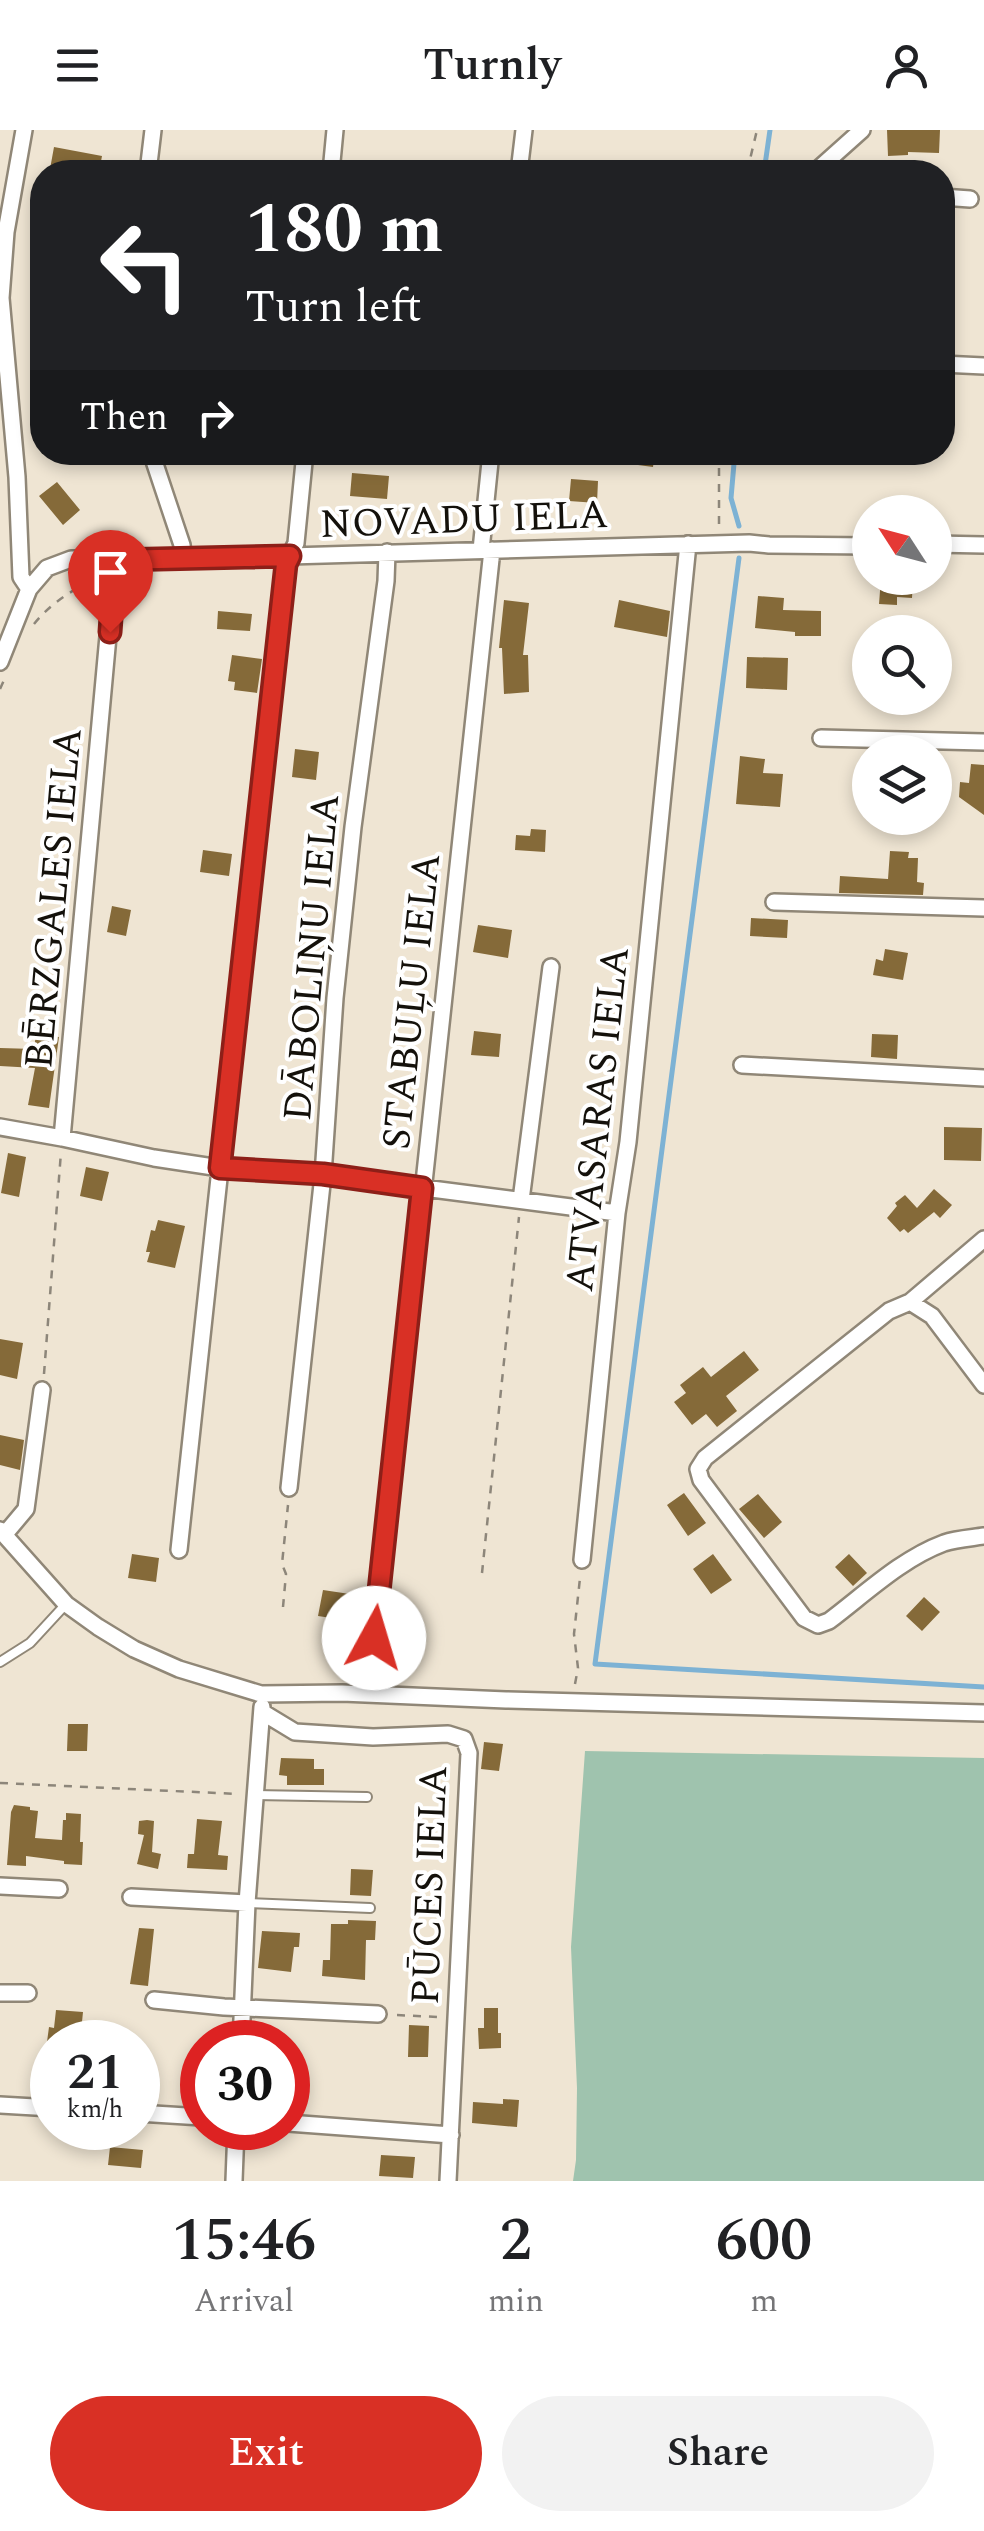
<!DOCTYPE html>
<html lang="en">
<head>
<meta charset="utf-8">
<style>
  :root { --surface:#fff; --page:#f2f2f2; --text:#202124; --muted:#757577; --accent:#d93025 }
  body { margin:0; font-family:Spectral,serif; background:var(--page); color:var(--text); height:100vh; display:flex; flex-direction:column; font-size:38px; white-space:nowrap }
  * { box-sizing:border-box; margin:0 }
  p { font-size:32px; color:var(--muted) }
  .icon { flex:none; width:55px; height:55px; fill:none; stroke:currentColor; stroke-width:2; stroke-linecap:round; stroke-linejoin:round }
  .map { position:relative; height:2051px; overflow:hidden }
  .side { display:flex; flex-direction:column; background:var(--surface); flex:1 }
  .side>* { flex:none }
  .guide { position:absolute; left:30px; top:30px; width:925px; height:305px; border-radius:40px; box-shadow:0 5px 15px #0003; background:#202124; color:#fff; overflow:hidden }
  .needle { width:65px; rotate:306deg }
  .tools { position:absolute; left:852px; top:365px; display:grid; gap:20px }
  .tools a { display:grid; place-items:center; width:100px; height:100px; border-radius:50%; background:var(--surface); box-shadow:0 5px 15px #0003; font-size:50px }
  .speed { position:absolute; left:30px; top:1890px; display:flex; gap:20px; font-size:50px; font-weight:700; text-align:center }
  .speed>* { display:grid; place-content:center; width:130px; height:130px; border-radius:50%; background:var(--surface); box-shadow:0 5px 15px #0003; line-height:1 }
  .speed small { font-size:25px; font-weight:400 }
  .speed .limit { border:15px solid #d22; background:#fff; color:#111 }
  .pin { position:absolute; display:grid; place-items:center; width:85px; height:85px; color:#fff; margin:-102px -42px; border-radius:50% 50% 50% 0; rotate:-45deg; box-shadow:0 0 10px #0007 }
  .pin .icon { rotate:45deg }
  .me { position:absolute; width:110px; margin:-55px; rotate:6deg; stroke-linejoin:round; filter:drop-shadow(0 0 8px #0008) }
  .turn { display:flex; align-items:center; gap:35px; height:210px; padding:0 50px; font-size:45px }
  .turn .icon { width:130px; height:130px; stroke-width:2.5 }
  .turn b { display:block; font-size:70px; line-height:85px }
  .then { display:flex; align-items:center; height:95px; padding:0 50px; background:#0003; gap:20px; font-size:38px }
  .eta { display:flex; justify-content:space-evenly; align-items:center; height:170px; text-align:center }
  .eta b { font-size:60px; font-weight:600; line-height:70px }
  .primary-button { display:flex; gap:20px; margin-top:auto; padding:20px 50px }
  .primary-button a { flex:1; height:115px; border-radius:60px; background:var(--accent); color:#fff; font-size:40px; font-weight:600; line-height:115px; text-align:center }
  .primary-button a+a { background:var(--page); color:var(--text) }
  header { display:flex; justify-content:space-between; align-items:center; height:130px; padding:0 50px; background:var(--surface); font-size:45px; font-weight:600 }
  .map>svg:first-child { display:block }
  .green { fill:#9fc3ae }
  .lines { fill:none; stroke-linecap:round; stroke-linejoin:round }
  .stream { stroke:#7db2d4; stroke-width:5 }
  .building { fill:#856a39 }
  .service-casing { stroke:#908777; stroke-width:12 }
  .minor-casing { stroke:#908777; stroke-width:20 }
  .path { stroke:#8d867a; stroke-width:2.5; stroke-dasharray:8 8; stroke-linecap:butt }
  .service { stroke:#fff; stroke-width:8 }
  .minor { stroke:#fff; stroke-width:15 }
  .route-casing { stroke:#8d1f18; stroke-width:25 }
  .route { stroke:#d93025; stroke-width:18 }
  .labels { text-anchor:middle; stroke-width:8; stroke-linejoin:round; paint-order:stroke }
  .street-label { font-size:40px; fill:#14110b; stroke:#fff }
</style>
</head>
<body>
<header><svg class="icon" aria-label="menu" viewBox="0 0 24 24"><path d="M4 6h16M4 12h16M4 18h16"/></svg>Turnly<svg class="icon" aria-label="person" viewBox="0 0 24 24"><circle cx="12" cy="8" r="4"/><path d="M4 21q1-7 8-7t8 7"/></svg></header>
<div class="map">
<svg width="984" height="2051" viewBox="0 0 984 2051">
  <rect width="100%" height="100%" fill="#efe5d3"/>
  <path class="green" d="M 585,1621 L 984,1628 L 984,2051 L 573,2051 L 576,2030 L 577,1958 L 571,1817 Z"/>
  <g class="lines">
    <path class="stream" d="M 764,42 L 770,0
      M 735,322 L 731,368 L 739,396
      M 739,428 L 595,1534 L 984,1557"/>
  </g>
  <path class="building" d="M 887,0 L 940,0 L 939,23 L 908,22 L 908,25 L 888,26 Z
    M 54,17 L 102,26 L 99,42 L 69,42 L 50,39 Z
    M 609,322 L 655,322 L 653,337 L 608,331 Z
    M 352,343 L 389,346 L 387,369 L 350,366 Z
    M 571,349 L 598,351 L 597,373 L 569,371 Z
    M 57,352 L 80,380 L 63,395 L 39,366 Z
    M 881,448 L 913,450 L 912,468 L 897,467 L 897,475 L 879,474 Z
    M 758,466 L 784,468 L 783,480 L 821,481 L 821,506 L 795,506 L 795,502 L 755,498 Z
    M 504,470 L 529,473 L 523,525 L 528,525 L 529,562 L 504,564 L 502,518 L 499,518 Z
    M 619,470 L 670,481 L 667,507 L 614,497 Z
    M 218,481 L 252,484 L 250,501 L 217,499 Z
    M 232,525 L 262,529 L 257,563 L 234,560 L 235,552 L 228,551 Z
    M 747,527 L 788,528 L 787,560 L 746,558 Z
    M 295,619 L 319,622 L 316,650 L 292,647 Z
    M 740,626 L 765,629 L 763,643 L 783,644 L 780,677 L 736,674 Z
    M 971,634 L 984,635 L 984,685 L 959,667 L 960,652 L 969,653 Z
    M 531,699 L 546,700 L 545,722 L 515,720 L 516,705 L 530,706 Z
    M 203,720 L 232,724 L 229,746 L 200,742 Z
    M 890,721 L 909,722 L 908,728 L 918,728 L 917,752 L 924,753 L 923,765 L 839,763 L 840,746 L 888,749 Z
    M 112,776 L 131,780 L 126,806 L 107,802 Z
    M 751,788 L 788,790 L 787,808 L 750,806 Z
    M 478,795 L 512,800 L 508,828 L 473,822 Z
    M 885,819 L 908,823 L 903,850 L 873,845 L 876,829 L 883,831 Z
    M 474,901 L 501,904 L 499,927 L 471,925 Z
    M 36,904 L 59,907 L 49,978 L 28,975 L 35,938 L 0,936 L 0,918 L 34,919 Z
    M 872,904 L 898,905 L 897,929 L 871,927 Z
    M 944,997 L 982,998 L 981,1031 L 944,1030 Z
    M 8,1023 L 26,1027 L 19,1067 L 1,1063 Z
    M 86,1037 L 109,1042 L 102,1071 L 80,1066 Z
    M 934,1059 L 952,1075 L 940,1088 L 934,1082 L 908,1103 L 904,1099 L 900,1102 L 887,1088 L 897,1076 L 895,1073 L 905,1065 L 917,1078 Z
    M 158,1090 L 185,1096 L 175,1138 L 147,1132 L 150,1122 L 146,1122 L 151,1100 L 155,1101 Z
    M 0,1209 L 23,1213 L 17,1249 L 0,1245 Z
    M 744,1221 L 759,1240 L 726,1266 L 737,1281 L 717,1297 L 706,1284 L 692,1295 L 674,1272 L 686,1263 L 680,1255 L 703,1237 L 711,1247 Z
    M 0,1305 L 24,1310 L 20,1340 L 0,1335 Z
    M 684,1363 L 706,1393 L 688,1406 L 667,1375 Z
    M 758,1364 L 782,1392 L 764,1408 L 739,1379 Z
    M 132,1424 L 159,1428 L 156,1452 L 128,1448 Z
    M 713,1424 L 732,1450 L 711,1464 L 693,1439 Z
    M 849,1424 L 867,1443 L 853,1456 L 835,1437 Z
    M 323,1460 L 363,1466 L 358,1492 L 318,1486 Z
    M 924,1467 L 940,1482 L 922,1501 L 906,1486 Z
    M 68,1594 L 88,1594 L 87,1621 L 67,1621 Z
    M 484,1612 L 503,1614 L 499,1641 L 481,1639 Z
    M 281,1628 L 314,1629 L 314,1639 L 324,1639 L 324,1655 L 287,1655 L 287,1646 L 279,1645 Z
    M 14,1675 L 30,1677 L 30,1680 L 38,1681 L 35,1708 L 62,1710 L 63,1690 L 66,1690 L 66,1683 L 81,1684 L 80,1712 L 83,1712 L 82,1735 L 64,1734 L 64,1731 L 26,1726 L 26,1736 L 7,1735 L 11,1682 Z
    M 197,1689 L 222,1691 L 218,1725 L 228,1726 L 227,1740 L 187,1738 L 188,1724 L 194,1724 Z
    M 147,1690 L 154,1691 L 152,1722 L 161,1724 L 158,1739 L 137,1734 L 144,1705 L 138,1704 L 139,1691 Z
    M 351,1739 L 373,1740 L 371,1766 L 350,1765 Z
    M 348,1790 L 376,1791 L 375,1810 L 366,1810 L 365,1850 L 322,1846 L 323,1830 L 330,1830 L 331,1794 L 348,1794 Z
    M 139,1798 L 154,1799 L 148,1856 L 130,1854 Z
    M 262,1801 L 300,1803 L 299,1817 L 294,1817 L 291,1842 L 258,1838 Z
    M 484,1878 L 498,1878 L 498,1903 L 501,1903 L 501,1918 L 479,1919 L 478,1898 L 484,1898 Z
    M 56,1880 L 83,1882 L 80,1912 L 47,1912 L 49,1897 L 54,1898 Z
    M 409,1895 L 429,1896 L 428,1927 L 408,1927 Z
    M 503,1969 L 519,1970 L 517,1997 L 472,1993 L 473,1972 L 503,1974 Z
    M 110,2017 L 143,2020 L 141,2038 L 108,2035 Z
    M 381,2025 L 415,2027 L 413,2048 L 379,2046 Z"/>
  <g class="lines">
    <g class="service-casing">
      <path id="service" d="M 0,1532 L 30,1513 L 66,1474
        M 255,1665 L 367,1667
        M 247,1773 L 370,1778"/>
    </g>
    <g class="minor-casing">
      <path id="minor" d="M 24,0 L 6,102 L 1,168 L 17,347 L 21,447 L 29,459
        M 148,42 L 153,0
        M 331,42 L 335,0
        M 519,42 L 524,0
        M 815,42 L 862,0
        M 942,67 L 970,69
        M 942,234 L 984,236
        M 151,322 L 182,415 L 184,429
        M 935,414 L 984,415
        M 481,420 L 491,322
        M 0,532 L 29,459 L 47,438 L 71,429 L 184,429 L 749,413 L 769,415 L 870,416
        M 821,608 L 984,612
        M 774,772 L 984,778
        M 742,935 L 984,948
        M 0,997 L 62,1008 L 154,1028 L 220,1038 L 323,1045 L 617,1083
        M 62,1008 L 115,430
        M 521,1070 L 551,837
        M 984,1109 L 910,1172 L 889,1181 L 705,1328 L 698,1339 L 701,1350 L 804,1488 L 818,1495 L 829,1491 C 865,1464 901,1429 944,1413 C 956,1409 971,1408 984,1406
        M 910,1172 L 932,1186 L 984,1255
        M 289,1358 L 323,1045 L 335,868 L 353,697 L 386,451 L 387,422
        M 0,1400 L 66,1474 L 98,1497 L 134,1519 L 179,1539 L 261,1564 L 342,1563 L 506,1570 L 984,1583
        M 5,1404 L 26,1379 L 42,1260
        M 179,1420 L 284,444 L 286,435 L 296,413 L 305,322
        M 582,1430 L 617,1083 L 628,1012 L 688,414
        M 375,1508 L 492,420
        M 262,1582 L 295,1602 L 373,1607 L 448,1604 L 464,1609 L 469,1623 L 448,2051
        M 0,1756 L 59,1759
        M 131,1767 L 247,1773
        M 0,1863 L 28,1863
        M 154,1870 L 224,1877 L 378,1884
        M 241,1912 L 247,1773 L 262,1577
        M 0,1975 L 52,1978
        M 138,1983 L 202,1987
        M 288,1993 L 451,2005
        M 234,2051 L 236,1998"/>
    </g>
    <path class="path" d="M 747,42 L 757,0
      M 719,322 L 719,395
      M 34,494 C 51,473 71,461 94,449
      M 0,559 L 4,550
      M 44,1244 L 61,1022
      M 482,1443 L 519,1087
      M 283,1477 L 286,1444 L 282,1434 L 288,1375
      M 575,1554 L 578,1538 L 574,1504 L 580,1448
      M 0,1653 L 238,1664
      M 397,1885 L 439,1887"/>
    <use href="#service" class="service"/>
    <use href="#minor" class="minor"/>
  </g>
  <g class="lines">
    <g class="route-casing">
      <path id="route" d="M 110,502 L 115,430 L 290,426 L 286,434 L 220,1038 L 323,1044 L 422,1058 L 374,1508"/>
    </g>
    <use href="#route" class="route"/>
  </g>
  <g class="labels">
    <g class="street-label">
      <text transform="translate(464 388) rotate(-2)" y="14">NOVADU IELA</text>
      <text transform="translate(52 768) rotate(-85)" y="14">BĒRZGALES IELA</text>
      <text transform="translate(310 827) rotate(-85)" y="14">DĀBOLIŅU IELA</text>
      <text transform="translate(410 871) rotate(-84)" y="14">STABUĻU IELA</text>
      <text transform="translate(596 989) rotate(-84)" y="14">ATVASARAS IELA</text>
      <text transform="translate(428 1755) rotate(-88)" y="14">PŪCES IELA</text>
    </g>
  </g>
</svg>
<div class="tools">
<a><svg class="needle" viewBox="-14 -14 28 28"><path d="M0-13l5 13h-10z" fill="#e53935"/><path d="M0 13l5-13h-10z" fill="#757577"/></svg></a>
<a><svg class="icon" aria-label="search" viewBox="0 0 24 24"><circle cx="10" cy="10" r="6"/><path d="M15 15l6 6"/></svg></a>
<a><svg class="icon" aria-label="layers" viewBox="0 0 24 24"><path d="M12 4l9 5-9 5-9-5zM3 14l9 5 9-5"/></svg></a>
</div>
<div class="speed"><div>21<small>km/h</small></div><div class="limit">30</div></div>
<div class="pin" style="left:110px;top:502px;background:#d93025"><svg class="icon" aria-label="arrive" viewBox="0 0 24 24"><path d="M6 21V4h12l-3 4 3 4H6"/></svg></div>
<svg class="me" style="left:374px;top:1508px" viewBox="-20 -20 40 40"><circle r="19" fill="#fff"/><path d="M0-13L10 11 0 6-10 11z" fill="#d93025"/></svg>
<div class="guide">
<div class="turn"><svg class="icon" aria-label="left" viewBox="0 0 24 24"><path d="M17 20v-9H6M10 6l-5 5 5 5"/></svg><div><b>180 m</b>Turn left</div></div>
<div class="then">Then<svg class="icon" aria-label="right" viewBox="0 0 24 24"><path d="M7 20v-9h11M14 6l5 5-5 5"/></svg></div>
</div>
</div>
<section class="side">
<div class="eta">
<div><b>15:46</b><p>Arrival</p></div>
<div><b>2</b><p>min</p></div>
<div><b>600</b><p>m</p></div>
</div>
<div class="primary-button"><a>Exit</a><a>Share</a></div>
</section>
</body>
</html>
